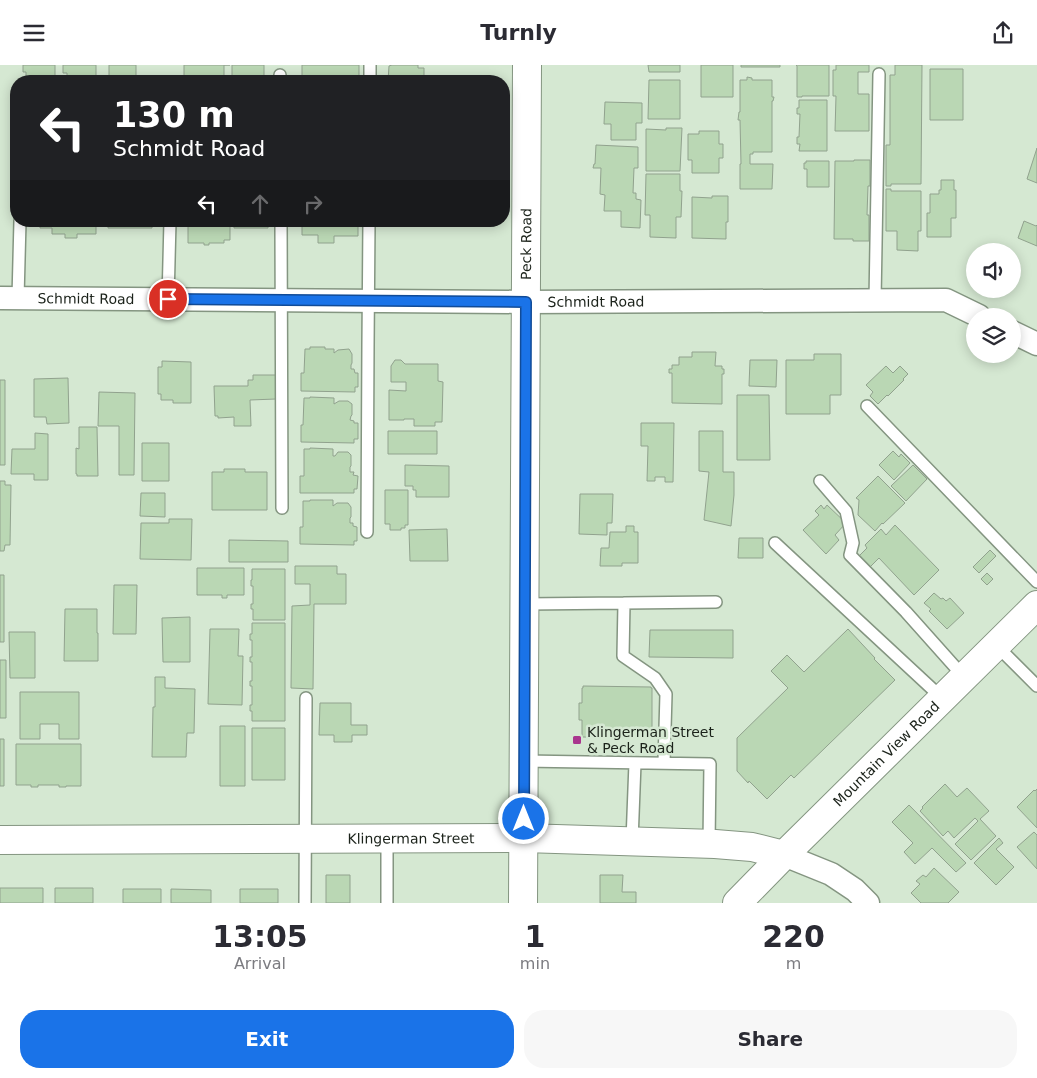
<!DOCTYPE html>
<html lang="en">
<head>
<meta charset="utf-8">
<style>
  :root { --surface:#fff; --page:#f7f7f7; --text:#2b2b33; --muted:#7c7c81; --accent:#1a73e8 }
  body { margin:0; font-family:"DejaVu Sans",sans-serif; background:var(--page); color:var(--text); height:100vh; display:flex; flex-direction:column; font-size:19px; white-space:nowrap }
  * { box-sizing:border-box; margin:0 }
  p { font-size:16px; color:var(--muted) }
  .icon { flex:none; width:28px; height:28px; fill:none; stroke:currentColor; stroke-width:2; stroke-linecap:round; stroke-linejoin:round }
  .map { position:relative; height:838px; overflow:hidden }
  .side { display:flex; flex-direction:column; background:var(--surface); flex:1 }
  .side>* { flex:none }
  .hud { position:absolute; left:10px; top:10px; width:500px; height:152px; border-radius:20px; box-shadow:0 2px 12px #0003; background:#202124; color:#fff; overflow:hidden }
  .buttons { position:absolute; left:966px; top:178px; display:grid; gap:10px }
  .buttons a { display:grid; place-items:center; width:55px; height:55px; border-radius:50%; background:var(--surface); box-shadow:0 2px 12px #0003; font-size:25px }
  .pin { position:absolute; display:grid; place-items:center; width:42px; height:42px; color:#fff; margin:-21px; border:2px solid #fff; border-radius:50%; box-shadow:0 1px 5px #0007 }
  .me { position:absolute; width:55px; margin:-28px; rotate:0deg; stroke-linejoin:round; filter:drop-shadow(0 0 4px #0008) }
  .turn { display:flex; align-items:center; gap:18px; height:105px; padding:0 20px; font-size:22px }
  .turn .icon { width:65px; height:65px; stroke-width:2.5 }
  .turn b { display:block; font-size:35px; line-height:42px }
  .lanes { display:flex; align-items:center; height:48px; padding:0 20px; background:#0003; justify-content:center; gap:25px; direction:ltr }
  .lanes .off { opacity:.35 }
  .eta { display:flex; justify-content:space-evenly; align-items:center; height:85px; text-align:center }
  .eta b { font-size:30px; font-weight:800; line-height:35px }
  .button { display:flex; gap:10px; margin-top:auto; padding:10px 20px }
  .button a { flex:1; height:58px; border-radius:20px; background:var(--accent); color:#fff; font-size:20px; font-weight:800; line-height:58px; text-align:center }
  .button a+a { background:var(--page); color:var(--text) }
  header { display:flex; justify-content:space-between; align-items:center; height:65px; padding:0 20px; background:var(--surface); font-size:22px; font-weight:800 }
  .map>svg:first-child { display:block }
  .building { fill:#bad7b4; stroke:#91a28e }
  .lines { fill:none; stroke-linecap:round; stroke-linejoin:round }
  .lane-casing { stroke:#849581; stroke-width:14 }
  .street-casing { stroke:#849581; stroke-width:25 }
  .secondary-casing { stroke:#849581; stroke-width:30 }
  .lane { stroke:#fff; stroke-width:11 }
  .street { stroke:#fff; stroke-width:22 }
  .secondary { stroke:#fff; stroke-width:28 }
  .route-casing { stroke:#114b97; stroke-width:12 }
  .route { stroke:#1a73e8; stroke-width:9 }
  .poi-dot { fill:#a9358e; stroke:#d5e8d2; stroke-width:2 }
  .labels { text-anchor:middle; stroke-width:5; stroke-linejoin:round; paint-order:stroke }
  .street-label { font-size:14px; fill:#1b221a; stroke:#d5e8d2 }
  .poi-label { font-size:14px; fill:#1b221a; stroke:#d5e8d2; text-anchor:start }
</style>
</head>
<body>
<header><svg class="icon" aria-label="menu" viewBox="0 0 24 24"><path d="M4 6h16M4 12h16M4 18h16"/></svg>Turnly<svg class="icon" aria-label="share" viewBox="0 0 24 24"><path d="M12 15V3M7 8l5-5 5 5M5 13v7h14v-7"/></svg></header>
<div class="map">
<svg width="1037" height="838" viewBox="0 0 1037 838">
  <rect width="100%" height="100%" fill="#d5e8d2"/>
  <path class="building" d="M 23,0 L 55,0 L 55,16 L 26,16 L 26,7 L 23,7 Z
    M 63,0 L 96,0 L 96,16 L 67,16 L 67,8 L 63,8 Z
    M 109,0 L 136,0 L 136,12 L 153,12 L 153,16 L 109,16 Z
    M 184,0 L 230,0 L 224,0 L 224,16 L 182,16 L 184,15 Z
    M 232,0 L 264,0 L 264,16 L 232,15 Z
    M 302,0 L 359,0 L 359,16 L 302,16 Z
    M 392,0 L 418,0 L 418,3 L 424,3 L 424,16 L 388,16 L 389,1 Z
    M 648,0 L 680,0 L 680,7 L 649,7 Z
    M 701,0 L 733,0 L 733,32 L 701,32 Z
    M 741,0 L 780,0 L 780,2 L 741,2 Z
    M 796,0 L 829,0 L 829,31 L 802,31 L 802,32 L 797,32 L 797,1 Z
    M 836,0 L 869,0 L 869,7 L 858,7 L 858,29 L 869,29 L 869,66 L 835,66 L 836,31 L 833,31 L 833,5 L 836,5 Z
    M 895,0 L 922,0 L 921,119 L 891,119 L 891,121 L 886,121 L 886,80 L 890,80 L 890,10 L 895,10 Z
    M 930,4 L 963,4 L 963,55 L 930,55 Z
    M 747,12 L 752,13 L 752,15 L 772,15 L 772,32 L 774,32 L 773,36 L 772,36 L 772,87 L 753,87 L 753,89 L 750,89 L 750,99 L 773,99 L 772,124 L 740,124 L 740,99 L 741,99 L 740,55 L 738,55 L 739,47 L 740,47 L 740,15 L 747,15 Z
    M 649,15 L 680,15 L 680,54 L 648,54 Z
    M 799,35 L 827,35 L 827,86 L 799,86 L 800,79 L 797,79 L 797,72 L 799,72 L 800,49 L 797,49 L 797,43 L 799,43 Z
    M 605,37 L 642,38 L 642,58 L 636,58 L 636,75 L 611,75 L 611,59 L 604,59 Z
    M 666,63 L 682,63 L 680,106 L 646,106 L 646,64 L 666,65 Z
    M 699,66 L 719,66 L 719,79 L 723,79 L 723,93 L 719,93 L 719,108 L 692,108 L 692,95 L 688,95 L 688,69 L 699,69 Z
    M 596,80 L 638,82 L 638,103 L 634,103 L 633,128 L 636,128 L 636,134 L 641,135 L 640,163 L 621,162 L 621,146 L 604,146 L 605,130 L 600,129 L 601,103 L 593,103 L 594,99 L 595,99 Z
    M 1037,83 L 1037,118 L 1027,114 Z
    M 854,95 L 870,95 L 870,121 L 868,121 L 867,150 L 869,150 L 869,176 L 853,176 L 853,174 L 834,174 L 835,96 L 854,96 Z
    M 806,96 L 829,96 L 829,122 L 807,122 L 807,104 L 804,104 L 804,98 L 806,98 Z
    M 646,109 L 680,109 L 680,126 L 682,126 L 681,152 L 676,152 L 676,173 L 650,172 L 650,150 L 645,150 Z
    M 941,115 L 954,115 L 954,125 L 956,125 L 956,153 L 951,153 L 951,172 L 927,172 L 927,148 L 930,148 L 930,129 L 939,129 L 939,125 L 941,125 Z
    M 886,124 L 891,124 L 891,126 L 921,126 L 921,166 L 918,166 L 918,186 L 897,185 L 897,166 L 886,166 Z
    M 712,131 L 728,131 L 728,157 L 726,157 L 726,174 L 692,173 L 692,132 L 712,133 Z
    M 40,156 L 96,156 L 96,169 L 77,169 L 77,173 L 65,173 L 65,169 L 52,169 L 52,163 L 40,163 Z
    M 108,156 L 152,156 L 152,163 L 108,163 Z
    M 188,156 L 224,156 L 224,160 L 230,160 L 230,175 L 224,175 L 224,178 L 209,178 L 209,180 L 204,180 L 204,178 L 188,178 Z
    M 234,156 L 268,156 L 268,163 L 234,163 Z
    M 302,156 L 358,156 L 358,171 L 334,171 L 334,178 L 318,178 L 318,170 L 302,170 Z
    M 395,156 L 428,156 L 428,161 L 395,161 Z
    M 1024,156 L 1036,161 L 1037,160 L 1037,181 L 1018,173 Z
    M 310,282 L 325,282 L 325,284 L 334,284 L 334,288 L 338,285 L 349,284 L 352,289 L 352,298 L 351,300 L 351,304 L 354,304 L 355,308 L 358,308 L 358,322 L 355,322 L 355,327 L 301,326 L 301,308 L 304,308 L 305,284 L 310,284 Z
    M 692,287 L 716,287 L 715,301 L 722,301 L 722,304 L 724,304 L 724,309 L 722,309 L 722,339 L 672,338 L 672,308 L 669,308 L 669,304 L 672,304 L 672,300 L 679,300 L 679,292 L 692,292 Z
    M 814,289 L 841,289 L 841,330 L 830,330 L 830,349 L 786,349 L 786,295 L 814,295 Z
    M 395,295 L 401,295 L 405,299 L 438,299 L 438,316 L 443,317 L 442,357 L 435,357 L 435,361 L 414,361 L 414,354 L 404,354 L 404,355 L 389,355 L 389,325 L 406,326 L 406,317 L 391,317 L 391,301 Z
    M 750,295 L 777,295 L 776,322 L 749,321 Z
    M 162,296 L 191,297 L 191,338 L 173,338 L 173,335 L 161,335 L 161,329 L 158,329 L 158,302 L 162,302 Z
    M 886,301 L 893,308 L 900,301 L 908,309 L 903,314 L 904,315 L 888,331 L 887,330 L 878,339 L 870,331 L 873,327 L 866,320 Z
    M 253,310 L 276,310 L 276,334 L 250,335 L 251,361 L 234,361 L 234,352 L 218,353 L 218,351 L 215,351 L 214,321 L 248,321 L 248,315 L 253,315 Z
    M 68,313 L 69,358 L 47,359 L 46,352 L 34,352 L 34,314 Z
    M 0,315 L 5,315 L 5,400 L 0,400 Z
    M 99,327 L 135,328 L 134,410 L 119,410 L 119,361 L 98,361 Z
    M 737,330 L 769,330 L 770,395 L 737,395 Z
    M 310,332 L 334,333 L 334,339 L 339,336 L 348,336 L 352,339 L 352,350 L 351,351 L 350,355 L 354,356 L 354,358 L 358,358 L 358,374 L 354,374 L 354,378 L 301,377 L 301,360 L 303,360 L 304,333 L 310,333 Z
    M 641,358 L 674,358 L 673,417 L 665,417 L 665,412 L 655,412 L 655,416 L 647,416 L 648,381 L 641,381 Z
    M 79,362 L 97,362 L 98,411 L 77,411 L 77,409 L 76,409 L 76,383 L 79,384 Z
    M 388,366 L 437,366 L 437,389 L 388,389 Z
    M 699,366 L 723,366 L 723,407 L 734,407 L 734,430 L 731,461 L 704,455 L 709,407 L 699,406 Z
    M 35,368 L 48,369 L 48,415 L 34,415 L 34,409 L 11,409 L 12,384 L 35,384 Z
    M 142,378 L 169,378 L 169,416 L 142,416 Z
    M 310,383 L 333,384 L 333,391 L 335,391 L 338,387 L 348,387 L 351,390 L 351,401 L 350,402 L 350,407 L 354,407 L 353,410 L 358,411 L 357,424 L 354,424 L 354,428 L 300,428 L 300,411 L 304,411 L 304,384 L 310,384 Z
    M 893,386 L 899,392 L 901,389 L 910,398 L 894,415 L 879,400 Z
    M 405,400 L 449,401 L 449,432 L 416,432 L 416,425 L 413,425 L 413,421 L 405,421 Z
    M 913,400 L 927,414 L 906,436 L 891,421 Z
    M 224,404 L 245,404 L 245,407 L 267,407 L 267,445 L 212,445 L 212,407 L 224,407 Z
    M 878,411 L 905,438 L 883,459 L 882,458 L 875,466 L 858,450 L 859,435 L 856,433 Z
    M 0,416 L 5,416 L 5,420 L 11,420 L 10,480 L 5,480 L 4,486 L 0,486 Z
    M 385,425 L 408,425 L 408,460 L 405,460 L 405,463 L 401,463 L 401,465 L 390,465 L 390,459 L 385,459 Z
    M 141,428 L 165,428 L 165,452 L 140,451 Z
    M 580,429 L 613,429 L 612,458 L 607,458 L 607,470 L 579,469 Z
    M 310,435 L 333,435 L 333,441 L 337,438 L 348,438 L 351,442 L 351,452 L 350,453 L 350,458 L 353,458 L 353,461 L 357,462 L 357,476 L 354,476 L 354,480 L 300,479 L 300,462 L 303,462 L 303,436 L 310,436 Z
    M 821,440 L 824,444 L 827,440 L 846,458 L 835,470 L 839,475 L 826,489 L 803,465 L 819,450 L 815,446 Z
    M 169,454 L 192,454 L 191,495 L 140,494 L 141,458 L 169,458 Z
    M 895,460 L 939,505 L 914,530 L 879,493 L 870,502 L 859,491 L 867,483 L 865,480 L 881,464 L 886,470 Z
    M 626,461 L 634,461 L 634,467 L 638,467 L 638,498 L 622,498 L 622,501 L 600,501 L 601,483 L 609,483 L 610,467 L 626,467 Z
    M 447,464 L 448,496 L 410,496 L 409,465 Z
    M 739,473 L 763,473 L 763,493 L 738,493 Z
    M 229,475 L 288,476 L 288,497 L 229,497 Z
    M 990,485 L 996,491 L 979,508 L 973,502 Z
    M 295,501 L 337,501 L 337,509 L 346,509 L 346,539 L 314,539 L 313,624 L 291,623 L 292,541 L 310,540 L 310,519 L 295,519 Z
    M 197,503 L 244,503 L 244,530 L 227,530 L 227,533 L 222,533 L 222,530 L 197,530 Z
    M 252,504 L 285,504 L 285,555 L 253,555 L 253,544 L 251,544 L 251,539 L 253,539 L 253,521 L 251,521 L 251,515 L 252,515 Z
    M 987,508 L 993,514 L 987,520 L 981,514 Z
    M 0,510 L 4,510 L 4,577 L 0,577 Z
    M 114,520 L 137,520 L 136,569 L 113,569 Z
    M 934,528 L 941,534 L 943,533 L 946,536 L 950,533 L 964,548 L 947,564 L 929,546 L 931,544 L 924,538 Z
    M 65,544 L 97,544 L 97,568 L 98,568 L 98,596 L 64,596 Z
    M 190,552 L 190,597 L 163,597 L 162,553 Z
    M 252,558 L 285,558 L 285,656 L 252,656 L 252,646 L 250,646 L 250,640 L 252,640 L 252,621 L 250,621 L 250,616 L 252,616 L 252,597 L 250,597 L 250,592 L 252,592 L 252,575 L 250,575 L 250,569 L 252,569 Z
    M 210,564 L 239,564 L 238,591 L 243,591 L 242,640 L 208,639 Z
    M 848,564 L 875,593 L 874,594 L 895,615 L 794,713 L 791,710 L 767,734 L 749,716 L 748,718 L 737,706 L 737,673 L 788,623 L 771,606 L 787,590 L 804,607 Z
    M 650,565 L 733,565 L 733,593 L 649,592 Z
    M 9,567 L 35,567 L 35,613 L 10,613 Z
    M 0,595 L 6,595 L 6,653 L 0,653 Z
    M 155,612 L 165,612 L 165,623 L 195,624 L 194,668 L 187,668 L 186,692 L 152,692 L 153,642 L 155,642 Z
    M 583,621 L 651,622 L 651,623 L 652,623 L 652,673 L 582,672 L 582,655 L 579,655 L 579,638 L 582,638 L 582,623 L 583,623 Z
    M 20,627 L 79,627 L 79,674 L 59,674 L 59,659 L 40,659 L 40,674 L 20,674 Z
    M 320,638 L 351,638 L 351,660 L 367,660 L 367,670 L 352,670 L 352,677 L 334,677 L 334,670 L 319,670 Z
    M 220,661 L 245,661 L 245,721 L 220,721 Z
    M 252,663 L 285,663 L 285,715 L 252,715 Z
    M 0,674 L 4,674 L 4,721 L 0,721 Z
    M 16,679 L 81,679 L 81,721 L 66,721 L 66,722 L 59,722 L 59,720 L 38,720 L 38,722 L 31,722 L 31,720 L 16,720 Z
    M 945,719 L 957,732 L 967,723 L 989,746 L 980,754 L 996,771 L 971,795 L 955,779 L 978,756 L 975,753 L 954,773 L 948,766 L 943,771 L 920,746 L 923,743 L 922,742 Z
    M 1037,724 L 1037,763 L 1017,742 L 1034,725 L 1035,726 Z
    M 909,740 L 966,798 L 956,807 L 932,783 L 915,799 L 904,787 L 913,778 L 892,757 Z
    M 1034,767 L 1037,770 L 1037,804 L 1017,782 Z
    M 999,773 L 1003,778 L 996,784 L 1014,802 L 996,820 L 974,798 Z
    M 934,803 L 959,827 L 948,838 L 921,838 L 911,828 L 920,819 L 916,816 L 923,810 L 926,812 Z
    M 326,810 L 350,810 L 350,838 L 326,838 Z
    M 600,810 L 623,810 L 622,827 L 636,827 L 636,838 L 600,838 Z
    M 0,823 L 43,823 L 43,838 L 0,838 Z
    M 55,823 L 93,823 L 93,838 L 55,838 Z
    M 123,824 L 161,824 L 161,838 L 123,838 Z
    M 171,824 L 211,825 L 211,838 L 171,838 Z
    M 240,824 L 278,824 L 278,838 L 240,838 Z"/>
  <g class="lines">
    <g class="lane-casing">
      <path id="lane" d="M 280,10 L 280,16
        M 370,16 L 370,0
        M 281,156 L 282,443
        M 18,233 L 20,156
        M 168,235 L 170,156
        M 875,235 L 879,9
        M 867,341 L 1037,517
        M 820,416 L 846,446 L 853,478 L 850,490 L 906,547 L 964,612
        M 367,467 L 368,280 L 369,156
        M 775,478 L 942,633
        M 624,538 L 716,537
        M 525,539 L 624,538 L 623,591 L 655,613 L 666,629 L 664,698
        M 996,580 L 1037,621
        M 524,696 L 710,699 L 709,779
        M 387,773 L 387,838
        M 632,776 L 635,698
        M 305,838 L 306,633"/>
    </g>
    <g class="street-casing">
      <g id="street">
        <path id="s1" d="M 0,233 L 526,237 L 946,235 L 979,251"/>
        <path d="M 1012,267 L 1037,279"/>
        <path d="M 784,790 L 831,809 L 855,825 L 868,838"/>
      </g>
    </g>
    <g class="secondary-casing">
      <g id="secondary">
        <path id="s2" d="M 0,775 L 524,773 L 715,779 L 752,782 L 784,790"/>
        <path id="s3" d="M 523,838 L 527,0"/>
        <path id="s4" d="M 737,838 L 784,790 L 1037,540"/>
      </g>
    </g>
    <use href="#lane" class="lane"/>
    <use href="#street" class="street"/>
    <use href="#secondary" class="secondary"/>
  </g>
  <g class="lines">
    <g class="route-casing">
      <path id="route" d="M 168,234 L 526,237 L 524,754"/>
    </g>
    <use href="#route" class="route"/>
  </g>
  <rect class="poi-dot" x="572" y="670" width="10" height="10" rx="2.5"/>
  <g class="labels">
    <g class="street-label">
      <text dy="5" stroke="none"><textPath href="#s3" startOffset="659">Peck Road</textPath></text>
      <text dy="5" stroke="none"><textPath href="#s1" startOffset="86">Schmidt Road</textPath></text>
      <text dy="5" stroke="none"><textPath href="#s1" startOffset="596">Schmidt Road</textPath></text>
      <text dy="5" stroke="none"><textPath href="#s4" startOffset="211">Mountain View Road</textPath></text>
      <text dy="5" stroke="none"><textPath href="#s2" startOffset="411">Klingerman Street</textPath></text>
    </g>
    <g class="poi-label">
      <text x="587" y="672">Klingerman Street<tspan x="587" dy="16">&amp; Peck Road</tspan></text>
    </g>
  </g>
</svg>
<div class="buttons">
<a><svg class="icon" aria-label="sound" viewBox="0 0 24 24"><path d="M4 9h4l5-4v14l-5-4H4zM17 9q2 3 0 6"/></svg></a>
<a><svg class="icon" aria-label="layers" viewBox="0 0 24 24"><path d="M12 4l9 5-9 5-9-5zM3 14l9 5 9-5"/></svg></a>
</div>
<div class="pin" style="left:168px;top:234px;background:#d93025"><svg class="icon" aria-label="arrive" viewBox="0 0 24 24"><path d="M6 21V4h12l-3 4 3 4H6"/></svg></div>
<svg class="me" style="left:524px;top:754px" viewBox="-20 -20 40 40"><circle r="17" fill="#1a73e8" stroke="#fff" stroke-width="3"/><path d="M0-11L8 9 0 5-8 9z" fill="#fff"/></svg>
<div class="hud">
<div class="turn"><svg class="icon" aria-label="left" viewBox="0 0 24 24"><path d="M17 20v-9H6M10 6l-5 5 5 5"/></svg><div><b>130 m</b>Schmidt Road</div></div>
<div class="lanes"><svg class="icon" aria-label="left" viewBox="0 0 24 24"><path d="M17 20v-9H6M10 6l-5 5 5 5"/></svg><svg class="icon off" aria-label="ahead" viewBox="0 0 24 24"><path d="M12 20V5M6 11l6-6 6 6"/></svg><svg class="icon off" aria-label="right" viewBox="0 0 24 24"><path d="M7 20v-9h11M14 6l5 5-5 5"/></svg></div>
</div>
</div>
<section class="side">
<div class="eta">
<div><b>13:05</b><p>Arrival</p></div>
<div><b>1</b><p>min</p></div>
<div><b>220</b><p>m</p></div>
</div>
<div class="button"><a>Exit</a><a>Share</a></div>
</section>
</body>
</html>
